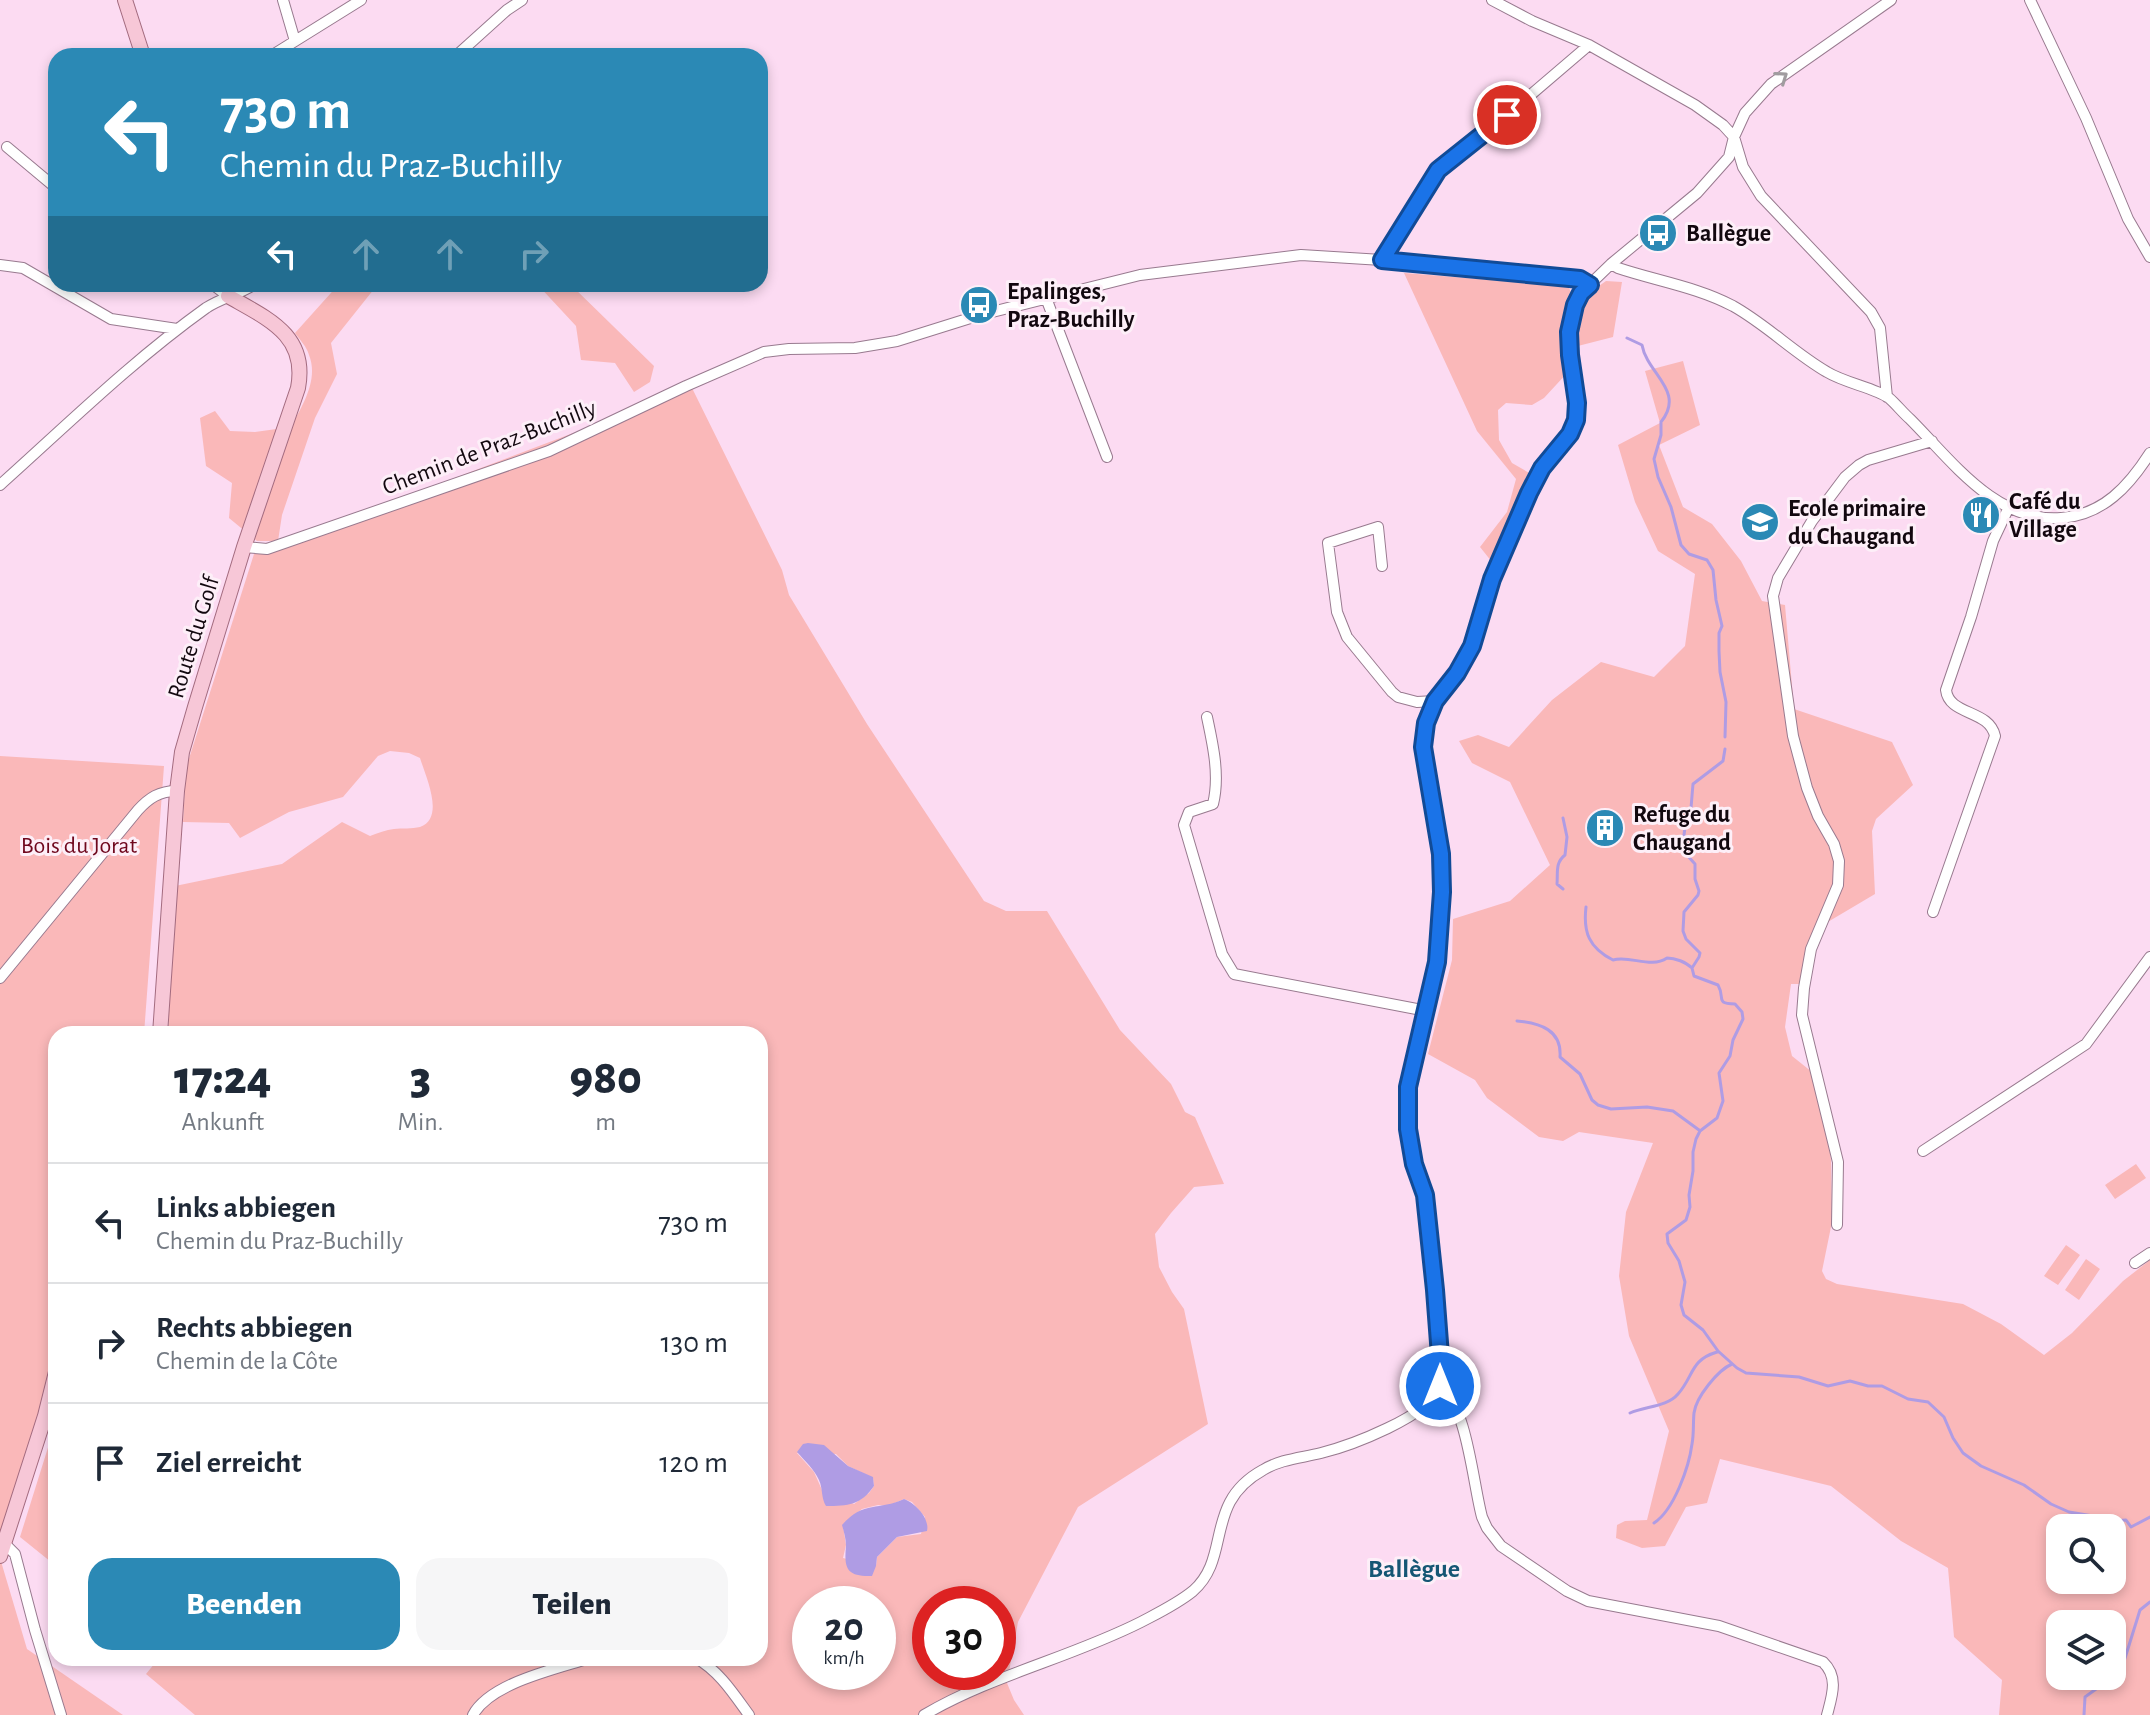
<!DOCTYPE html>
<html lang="de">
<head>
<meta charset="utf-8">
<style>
  :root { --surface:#fff; --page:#f6f6f7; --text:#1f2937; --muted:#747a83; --line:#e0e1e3; --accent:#2b89b5 }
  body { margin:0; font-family:"Alegreya Sans",sans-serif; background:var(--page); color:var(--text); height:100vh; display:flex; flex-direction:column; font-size:30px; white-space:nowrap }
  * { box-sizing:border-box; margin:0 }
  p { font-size:26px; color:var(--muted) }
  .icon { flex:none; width:44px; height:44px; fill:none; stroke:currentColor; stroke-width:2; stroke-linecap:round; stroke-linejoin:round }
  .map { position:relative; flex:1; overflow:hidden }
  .panel { position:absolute; left:48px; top:1026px; width:720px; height:640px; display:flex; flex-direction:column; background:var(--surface); border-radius:24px; box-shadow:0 4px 12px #0003 }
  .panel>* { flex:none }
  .guide { position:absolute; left:48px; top:48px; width:720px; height:244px; border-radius:24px; box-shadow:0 4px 12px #0003; background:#2b89b5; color:#fff; overflow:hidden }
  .fabs { position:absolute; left:2046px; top:1514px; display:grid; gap:16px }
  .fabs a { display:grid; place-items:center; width:80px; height:80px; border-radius:16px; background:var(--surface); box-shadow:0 4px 12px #0003; font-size:40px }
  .speed { position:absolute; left:792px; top:1586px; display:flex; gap:16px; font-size:40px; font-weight:700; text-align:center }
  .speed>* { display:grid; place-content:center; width:104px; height:104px; border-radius:50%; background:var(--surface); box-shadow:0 4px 12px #0003; line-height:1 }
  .speed small { font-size:20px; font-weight:400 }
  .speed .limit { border:12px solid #d22; background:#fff; color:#111 }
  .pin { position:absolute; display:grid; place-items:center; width:68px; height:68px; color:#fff; margin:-34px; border:4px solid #fff; border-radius:50%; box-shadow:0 2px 8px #0007 }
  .me { position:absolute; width:88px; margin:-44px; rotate:0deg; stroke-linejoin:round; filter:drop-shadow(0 0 6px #0008) }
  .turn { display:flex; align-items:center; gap:28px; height:168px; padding:0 40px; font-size:36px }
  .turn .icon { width:104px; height:104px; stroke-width:2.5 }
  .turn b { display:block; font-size:56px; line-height:68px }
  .lanes { display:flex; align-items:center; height:76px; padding:0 40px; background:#0003; justify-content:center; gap:40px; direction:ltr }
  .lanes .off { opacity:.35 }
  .eta { display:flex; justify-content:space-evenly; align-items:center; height:136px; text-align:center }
  .eta b { font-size:48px; font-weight:800; line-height:56px }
  .action { display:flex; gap:16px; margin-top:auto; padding:16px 40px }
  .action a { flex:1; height:92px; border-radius:24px; background:var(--accent); color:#fff; font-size:32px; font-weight:800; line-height:92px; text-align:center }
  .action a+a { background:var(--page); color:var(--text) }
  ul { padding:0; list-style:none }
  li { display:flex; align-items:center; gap:24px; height:120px; padding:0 40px; border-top:2px solid var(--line) }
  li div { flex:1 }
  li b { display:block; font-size:30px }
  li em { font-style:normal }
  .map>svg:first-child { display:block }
  .green { fill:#fab8b9; fill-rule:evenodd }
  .water { fill:#af9ce4 }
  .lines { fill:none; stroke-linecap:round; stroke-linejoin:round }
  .stream { stroke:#af9ce4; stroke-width:3 }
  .minor-casing { stroke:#987a8f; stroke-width:12 }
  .major-casing { stroke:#a36b7f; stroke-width:16 }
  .minor { stroke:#fff; stroke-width:10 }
  .major { stroke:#f7c7d7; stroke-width:14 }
  .oneway { stroke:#a09c9f }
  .route-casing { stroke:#114b97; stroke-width:20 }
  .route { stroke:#1a73e8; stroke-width:14 }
  .labels { text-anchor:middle; stroke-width:6; stroke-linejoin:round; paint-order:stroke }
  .poi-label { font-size:24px; font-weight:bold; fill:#12080f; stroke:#fdeff8; text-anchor:start }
  .street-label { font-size:24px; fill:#12080f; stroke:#fdeff8 }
  .park-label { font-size:24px; fill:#6f071d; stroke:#fdeff8 }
  .neighbourhood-label { font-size:26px; font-weight:bold; fill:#155674; stroke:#fdeff8 }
</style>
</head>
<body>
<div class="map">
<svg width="2150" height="1715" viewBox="0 0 2150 1715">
  <rect width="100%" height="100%" fill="#fcdbf2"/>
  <path class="green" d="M 1404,273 L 1568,286 L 1572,294 L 1565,315 L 1568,372 L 1544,398 L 1532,405 L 1506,403 L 1498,410 L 1499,440 L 1512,463 L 1531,474 L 1492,562 L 1480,547 L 1507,512 L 1516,479 L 1477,431 Z
    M 1606,281 L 1622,282 L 1613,337 L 1574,347 C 1579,321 1582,296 1606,281 Z
    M 339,284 L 378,284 L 331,343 L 337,374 L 315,418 L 282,515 L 278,541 L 257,541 L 229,518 L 232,483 L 206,466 L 200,418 L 215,411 L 230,431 L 255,432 L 291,427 C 302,406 319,380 309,355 C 307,347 300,340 295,333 Z
    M 537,284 L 570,284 L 654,366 L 650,382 L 634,392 L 615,363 L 581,360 L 576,326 Z
    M 1683,361 L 1700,425 L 1659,445 L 1683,507 L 1712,524 L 1741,561 L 1762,601 L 1785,605 L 1794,709 L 1892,742 L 1913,785 L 1876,819 L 1872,831 L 1875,894 L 1821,926 L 1808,984 L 1791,984 L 1785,1027 L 1792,1056 L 1812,1072 L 1828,1135 L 1831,1161 L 1832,1222 L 1822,1271 L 1826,1279 L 1837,1284 L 1963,1304 L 2001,1324 L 2044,1355 L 2072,1333 L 2123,1281 L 2150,1260 L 2150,1715 L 1999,1715 L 2002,1680 L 1954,1637 L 1948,1568 L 1901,1541 L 1831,1486 L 1720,1459 L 1707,1503 L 1686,1507 L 1665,1546 L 1642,1548 L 1616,1538 L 1617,1525 L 1625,1521 L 1647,1520 L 1669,1431 L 1629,1336 L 1619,1276 L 1626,1212 L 1653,1143 L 1579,1132 L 1563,1141 L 1539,1137 L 1487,1098 L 1475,1080 L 1428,1054 L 1452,960 L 1453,919 L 1510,901 L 1550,865 L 1510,782 L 1472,763 L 1459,741 L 1478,735 L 1509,747 L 1552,700 L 1601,662 L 1654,677 L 1685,646 L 1695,574 L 1658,551 L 1635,502 L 1618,445 L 1660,423 L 1645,371 ZM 2060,1528 L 2112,1528 L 2112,1580 L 2060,1580 ZM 2060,1624 L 2112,1624 L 2112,1676 L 2060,1676 Z
    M 692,388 L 782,570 L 789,595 L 867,724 L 984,901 L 1006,911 L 1047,911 L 1120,1030 L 1171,1084 L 1185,1112 L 1195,1117 L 1224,1184 L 1194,1187 L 1171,1213 L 1155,1234 L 1159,1267 L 1172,1292 L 1184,1309 L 1208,1424 L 1078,1507 L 1018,1622 L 1007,1683 L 1014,1700 L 1024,1715 L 195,1715 L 146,1674 L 159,1658 L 760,1658 L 760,1034 L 168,1034 L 175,886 L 282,864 L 342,822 L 370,836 C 378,833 386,830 394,829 C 402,828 412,829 420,827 C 446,818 425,775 420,758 L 409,753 L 390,751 L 378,756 L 343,797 L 289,812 L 240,838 L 229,823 L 183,822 L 186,768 L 254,554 ZM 797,1453 L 836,1454 L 848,1466 L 873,1478 L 874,1486 L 869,1493 L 854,1504 L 822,1490 L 814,1472 ZM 904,1499 L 912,1502 L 925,1517 L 921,1534 L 897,1537 L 877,1557 L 876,1566 L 843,1558 L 846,1545 L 843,1525 L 862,1509 L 878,1505 L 888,1506 ZM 810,1604 L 878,1604 L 878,1672 L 810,1672 ZM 930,1604 L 998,1604 L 998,1672 L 930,1672 Z
    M 0,756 L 164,766 L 144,1034 L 56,1034 L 56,1318 L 47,1388 L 0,1539 Z
    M 2136,1164 L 2146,1178 L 2115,1199 L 2105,1185 Z
    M 2066,1245 L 2080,1255 L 2058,1285 L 2044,1276 Z
    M 2086,1259 L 2100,1269 L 2079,1300 L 2065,1290 Z
    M 56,1422 L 56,1566 L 20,1537 Z
    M 0,1558 L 27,1649 L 123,1715 L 0,1715 Z"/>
  <path class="water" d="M 808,1443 L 824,1445 L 848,1466 L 873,1477 L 874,1486 C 861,1505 848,1506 826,1506 C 821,1498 823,1489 819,1480 C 814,1469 805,1461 797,1452 L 803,1444 Z
    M 904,1499 C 915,1503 930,1518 927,1531 L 897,1537 L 877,1557 L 876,1566 L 872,1576 C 846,1577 844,1568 846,1546 C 846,1539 844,1532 842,1525 C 864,1500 879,1511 904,1499 Z"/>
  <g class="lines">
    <path class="stream" d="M 1627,338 L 1642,345 C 1647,374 1686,391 1661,422 L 1661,435 L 1654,459 L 1658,477 L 1671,507 L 1681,545 L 1689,554 L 1707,560 L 1713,570 L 1716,600 L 1722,626 L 1719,633 L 1719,651 L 1720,672 L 1726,702 L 1725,737
      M 1725,749 L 1723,761 L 1693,784 L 1691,808 L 1685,827 L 1683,843 L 1686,854 L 1695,864 L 1695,879 L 1699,891 L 1698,895 L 1684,912 L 1683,931 L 1686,939 L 1700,953 L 1699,957 L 1692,968 L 1694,976 L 1718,985 C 1726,999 1714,1003 1735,1004 L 1742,1012 L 1743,1019 L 1733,1040 L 1730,1056 L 1719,1073 L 1723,1101 L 1717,1118 L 1700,1131 L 1696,1139 L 1693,1152 L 1693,1171 L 1689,1195 L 1690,1207 L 1686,1220 L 1667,1234 L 1668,1243 L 1679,1261 L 1685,1282 L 1681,1305 L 1684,1315 L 1703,1330 L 1718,1351 L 1737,1368 L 1746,1373 L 1799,1377 L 1828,1386 L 1850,1381 L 1868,1386 L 1882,1386 L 1908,1399 L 1928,1402 L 1944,1417 L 1953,1438 L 1963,1453 L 1981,1466 L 2024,1485 L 2051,1504 L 2069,1512 L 2093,1516 L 2103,1522 L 2126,1520 L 2131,1527 L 2150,1517
      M 1563,889 L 1557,884 C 1558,872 1555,863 1565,855 L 1567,837 L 1563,818
      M 1586,907 C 1583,932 1589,948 1613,960 C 1630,955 1651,969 1667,958 C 1675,958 1686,962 1692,968
      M 1517,1021 C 1540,1023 1562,1030 1560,1057 L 1580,1074 L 1592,1100 L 1598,1105 L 1611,1109 L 1647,1107 L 1673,1111 L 1699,1130
      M 1630,1413 C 1646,1406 1667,1407 1678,1394 C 1694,1376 1690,1360 1717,1352
      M 1654,1523 C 1674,1510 1689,1467 1692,1444 C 1694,1434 1693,1423 1694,1413 C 1696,1397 1718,1370 1732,1364
      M 2084,1715 L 2085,1697 L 2121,1671 L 2140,1610 L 2150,1602"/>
    <g class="minor-casing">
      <path id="minor" d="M 283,0 L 295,41
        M 1492,0 L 1532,21 L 1589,45 L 1695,105 L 1723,125 L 1734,137 L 1743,167 L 1761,196 L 1871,312 L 1880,328 L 1887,397
        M 2030,0 L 2086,118 L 2128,219 L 2150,257
        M 271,56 L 361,0
        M 456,56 L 507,10 L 522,0
        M 7,147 L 56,188
        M 1382,260 L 1442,166 L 1486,133 L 1589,45
        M 1611,264 L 1618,268 C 1657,281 1697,287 1733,306 C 1767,325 1794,353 1827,372 C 1845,383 1875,388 1889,398 C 1896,404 1903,413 1910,419 C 1952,461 1996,523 2061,518 C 2103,515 2129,486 2150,453
        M 0,265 L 23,268 L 111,319 L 177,329
        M 212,284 L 228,296
        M 1046,298 L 1107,457
        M 0,485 C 67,425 132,361 206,308 C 221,298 240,294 255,284
        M 244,547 L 267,549 L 549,451 L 686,386 L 764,352 L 789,349 L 855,348 L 897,341 L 980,315 L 1140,275 L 1301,255 L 1382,260 L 1557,276 L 1580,279 L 1590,285
        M 1382,566 L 1378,527 L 1328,543 L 1337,612 L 1347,637 L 1392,692 L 1398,697 L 1417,702 L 1435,701
        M 1207,717 C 1213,745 1220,776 1213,804 L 1189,812 L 1184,825 L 1222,954 L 1234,974 L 1427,1011
        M 1933,912 L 1995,736 C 1989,709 1949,716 1946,690 L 1971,617 L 1993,541 L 2008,509
        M 0,978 L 138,810 C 149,798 159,791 177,791
        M 1923,1151 L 2086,1044 L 2150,957
        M 1837,1225 L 1838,1162 L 1802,1015 L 1804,988 L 1811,949 L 1838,885 L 1839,861 L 1834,844 L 1818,816 L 1807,788 L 1793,736 L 1773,596 L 1778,578 L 1812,521 L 1845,477 L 1859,465 L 1868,460 L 1932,441
        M 2135,1263 L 2150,1253
        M 1440,1386 C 1467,1405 1473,1484 1482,1517 L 1487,1528 L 1501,1546 L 1567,1591 L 1588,1601 L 1719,1626 L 1823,1662 C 1839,1677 1832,1696 1827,1715
        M 4,1543 L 15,1554 L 35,1630 L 61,1715
        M 696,1658 C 719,1671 733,1693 749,1715
        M 473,1715 C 490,1683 556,1669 590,1658
        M 924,1715 C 992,1675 1070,1658 1141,1622 C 1158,1613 1177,1604 1193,1591 C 1232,1557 1203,1503 1263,1470 C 1281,1459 1301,1458 1321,1453 C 1349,1446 1431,1416 1439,1387 C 1444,1368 1439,1345 1438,1326 C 1435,1284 1431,1242 1425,1200 C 1424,1188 1418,1177 1415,1165 C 1408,1139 1406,1113 1408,1087 L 1437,962 L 1442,892 L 1441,854 L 1423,747 L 1426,723 L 1435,701 L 1457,673 L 1472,646 L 1492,579 L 1529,493 L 1542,468 L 1570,434 L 1576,420 L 1577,403 L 1570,355 L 1569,332 L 1575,305 L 1581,293 L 1611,264 L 1697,193 L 1729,157 L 1734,137 L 1745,113 L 1771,84 L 1891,0"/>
    </g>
    <g class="major-casing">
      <path id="major" d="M 125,0 L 143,56
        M 160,1034 L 177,791 L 182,752 L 195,707 L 244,547 L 298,388 C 308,335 268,319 228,296
        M 0,1556 L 45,1416 L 56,1372"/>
    </g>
    <use href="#minor" class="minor"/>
    <use href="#major" class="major"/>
  </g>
  <defs><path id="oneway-chevron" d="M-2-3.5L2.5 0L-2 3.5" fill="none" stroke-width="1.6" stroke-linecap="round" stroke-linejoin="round" transform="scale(2)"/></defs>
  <use class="oneway" href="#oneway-chevron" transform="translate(1782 77) rotate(-35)"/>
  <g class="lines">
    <g class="route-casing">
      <path id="route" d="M 1440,1386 L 1441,1369 L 1435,1290 L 1425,1195 L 1414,1164 L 1408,1129 L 1408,1087 L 1437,962 L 1442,892 L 1441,854 L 1423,747 L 1426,723 L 1435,701 L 1457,673 L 1472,646 L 1492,579 L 1529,493 L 1542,468 L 1570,434 L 1576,420 L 1577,403 L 1570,355 L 1569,332 L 1575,305 L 1581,293 L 1590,285 L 1580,279 L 1382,260 L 1438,170 L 1507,115"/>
    </g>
    <use href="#route" class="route"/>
  </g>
  <defs>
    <g id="bus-disc" transform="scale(2)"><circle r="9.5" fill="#2b89b5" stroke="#fdeff8"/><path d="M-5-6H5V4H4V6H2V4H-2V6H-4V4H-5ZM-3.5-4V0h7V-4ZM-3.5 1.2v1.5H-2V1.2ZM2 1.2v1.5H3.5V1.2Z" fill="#fff"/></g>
    <g id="restaurant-disc" transform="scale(2)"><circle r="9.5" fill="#2b89b5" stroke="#fdeff8"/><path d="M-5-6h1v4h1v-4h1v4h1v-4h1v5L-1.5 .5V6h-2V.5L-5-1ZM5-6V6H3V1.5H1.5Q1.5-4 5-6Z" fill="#fff"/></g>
    <g id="school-disc" transform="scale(2)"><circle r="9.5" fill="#2b89b5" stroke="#fdeff8"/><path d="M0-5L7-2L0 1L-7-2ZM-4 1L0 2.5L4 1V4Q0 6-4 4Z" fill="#fff"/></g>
    <g id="building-disc" transform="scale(2)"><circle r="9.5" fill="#2b89b5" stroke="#fdeff8"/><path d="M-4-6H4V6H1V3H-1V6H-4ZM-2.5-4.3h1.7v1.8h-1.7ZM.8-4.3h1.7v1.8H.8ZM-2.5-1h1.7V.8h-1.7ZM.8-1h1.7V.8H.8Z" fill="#fff"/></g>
  </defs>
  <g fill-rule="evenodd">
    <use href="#bus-disc" x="1658" y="233"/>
    <use href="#bus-disc" x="979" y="305"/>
    <use href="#restaurant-disc" x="1981" y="515"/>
    <use href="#school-disc" x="1760" y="522"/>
    <use href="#building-disc" x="1605" y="828"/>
  </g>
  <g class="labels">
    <g class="poi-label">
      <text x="1686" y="241">Ballègue</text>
      <text x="1007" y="299">Epalinges,<tspan x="1007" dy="28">Praz-Buchilly</tspan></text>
      <text x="2009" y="509">Café du<tspan x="2009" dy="28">Village</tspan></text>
      <text x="1788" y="516">Ecole primaire<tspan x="1788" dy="28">du Chaugand</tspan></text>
      <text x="1633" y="822">Refuge du<tspan x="1633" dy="28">Chaugand</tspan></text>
    </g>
    <g class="street-label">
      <text transform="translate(489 447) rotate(-21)" y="8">Chemin de Praz-Buchilly</text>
      <text transform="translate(193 637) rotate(-73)" y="8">Route du Golf</text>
    </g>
    <g class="park-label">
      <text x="79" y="853">Bois du Jorat</text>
    </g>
    <g class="neighbourhood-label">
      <text x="1414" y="1577">Ballègue</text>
    </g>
  </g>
</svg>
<div class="fabs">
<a><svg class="icon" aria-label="search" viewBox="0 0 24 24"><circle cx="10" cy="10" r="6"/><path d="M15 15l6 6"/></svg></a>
<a><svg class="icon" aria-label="layers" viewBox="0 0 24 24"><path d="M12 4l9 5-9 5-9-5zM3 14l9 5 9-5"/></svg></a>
</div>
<div class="speed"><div>20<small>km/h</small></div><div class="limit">30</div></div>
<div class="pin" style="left:1507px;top:115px;background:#d93025"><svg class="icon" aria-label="arrive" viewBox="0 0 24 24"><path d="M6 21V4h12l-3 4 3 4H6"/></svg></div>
<svg class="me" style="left:1440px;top:1386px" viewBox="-20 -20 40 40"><circle r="17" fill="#1a73e8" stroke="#fff" stroke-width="3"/><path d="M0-11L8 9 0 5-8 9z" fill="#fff"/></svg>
<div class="guide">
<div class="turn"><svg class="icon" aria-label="left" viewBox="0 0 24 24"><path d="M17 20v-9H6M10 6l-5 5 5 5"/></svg><div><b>730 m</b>Chemin du Praz-Buchilly</div></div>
<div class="lanes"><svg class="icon" aria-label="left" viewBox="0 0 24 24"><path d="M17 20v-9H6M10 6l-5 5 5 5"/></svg><svg class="icon off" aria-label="ahead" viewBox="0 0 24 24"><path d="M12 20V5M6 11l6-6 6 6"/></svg><svg class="icon off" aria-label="ahead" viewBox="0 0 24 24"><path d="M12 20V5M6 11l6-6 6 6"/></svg><svg class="icon off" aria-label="right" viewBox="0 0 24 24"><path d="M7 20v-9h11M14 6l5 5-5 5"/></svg></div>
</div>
<section class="panel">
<div class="eta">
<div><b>17:24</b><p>Ankunft</p></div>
<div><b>3</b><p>Min.</p></div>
<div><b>980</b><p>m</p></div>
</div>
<ul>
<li><svg class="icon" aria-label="left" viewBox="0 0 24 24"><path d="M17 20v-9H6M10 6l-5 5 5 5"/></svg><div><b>Links abbiegen</b><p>Chemin du Praz-Buchilly</p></div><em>730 m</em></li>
<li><svg class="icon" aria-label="right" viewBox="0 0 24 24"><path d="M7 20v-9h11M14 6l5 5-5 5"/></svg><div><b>Rechts abbiegen</b><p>Chemin de la Côte</p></div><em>130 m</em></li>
<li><svg class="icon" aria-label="arrive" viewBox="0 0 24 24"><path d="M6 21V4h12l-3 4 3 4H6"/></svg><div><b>Ziel erreicht</b></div><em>120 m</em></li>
</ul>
<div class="action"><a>Beenden</a><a>Teilen</a></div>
</section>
</div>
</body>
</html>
